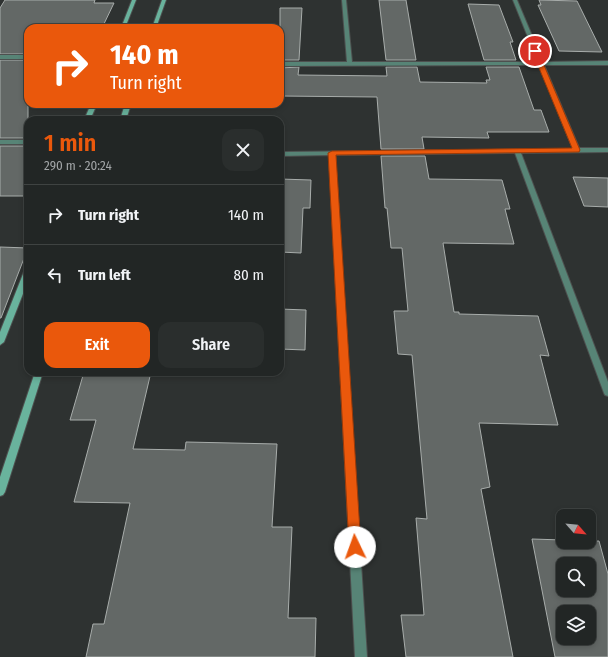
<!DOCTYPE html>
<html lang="en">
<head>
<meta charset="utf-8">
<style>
  :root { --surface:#222625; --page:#2a2e2d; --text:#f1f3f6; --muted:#a2a5a7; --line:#3f4342; --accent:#ea580c }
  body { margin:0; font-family:"Fira Sans Condensed",sans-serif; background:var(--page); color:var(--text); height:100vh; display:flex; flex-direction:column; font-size:15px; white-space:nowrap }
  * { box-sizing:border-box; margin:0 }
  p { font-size:13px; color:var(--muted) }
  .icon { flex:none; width:22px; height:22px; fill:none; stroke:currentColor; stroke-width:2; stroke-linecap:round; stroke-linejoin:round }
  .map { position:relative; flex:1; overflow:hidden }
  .sheet { position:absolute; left:24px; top:116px; width:260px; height:260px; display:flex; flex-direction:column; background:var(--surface); border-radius:12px; box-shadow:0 2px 6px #0003,0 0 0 1px var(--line) }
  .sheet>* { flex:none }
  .guide { position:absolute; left:24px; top:24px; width:260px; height:84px; border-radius:12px; box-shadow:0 2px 6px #0003,0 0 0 1px var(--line); background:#ea580c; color:#fff; overflow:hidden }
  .needle { width:26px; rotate:117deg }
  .tools { position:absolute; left:556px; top:509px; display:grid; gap:8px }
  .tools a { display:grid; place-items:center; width:40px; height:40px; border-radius:8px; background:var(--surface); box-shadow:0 2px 6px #0003,0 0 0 1px var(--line); font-size:20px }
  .pin { position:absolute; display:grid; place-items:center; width:34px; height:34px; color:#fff; margin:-17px; border:2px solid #fff; border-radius:50%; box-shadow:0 1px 4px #0007 }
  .me { position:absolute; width:44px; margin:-22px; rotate:357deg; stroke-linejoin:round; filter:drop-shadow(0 0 3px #0008) }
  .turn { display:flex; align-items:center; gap:14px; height:84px; padding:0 20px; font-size:18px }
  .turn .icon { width:52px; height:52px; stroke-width:2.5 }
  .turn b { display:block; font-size:28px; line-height:34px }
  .round { display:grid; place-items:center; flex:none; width:42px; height:42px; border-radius:12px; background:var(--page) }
  .overview { display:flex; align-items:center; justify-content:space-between; height:68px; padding:0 20px }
  h1 { font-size:24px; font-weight:600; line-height:30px; color:var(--accent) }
  .action { display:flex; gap:8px; margin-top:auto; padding:8px 20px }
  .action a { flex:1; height:46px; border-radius:12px; background:var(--accent); color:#fff; font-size:16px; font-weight:600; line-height:46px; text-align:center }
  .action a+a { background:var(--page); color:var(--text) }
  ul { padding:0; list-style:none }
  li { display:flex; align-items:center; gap:12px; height:60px; padding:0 20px; border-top:1px solid var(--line) }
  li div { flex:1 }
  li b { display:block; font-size:15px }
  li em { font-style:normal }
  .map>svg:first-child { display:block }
  .building { fill:#636866; stroke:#a8adab; fill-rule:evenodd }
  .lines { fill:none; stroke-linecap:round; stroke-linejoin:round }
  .street-casing { stroke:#4d504f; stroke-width:2 }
  .secondary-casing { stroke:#4d504f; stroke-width:2 }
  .street { fill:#578476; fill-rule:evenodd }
  .secondary { fill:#69b39d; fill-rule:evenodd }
  .route { fill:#ea580c; stroke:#983908 }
</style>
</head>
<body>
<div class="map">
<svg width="608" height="657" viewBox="0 0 608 657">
  <rect width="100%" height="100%" fill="#2e3231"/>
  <path class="building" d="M 5,0 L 95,0 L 94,3 L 114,3 L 102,28 L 28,28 L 28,54 L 0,54 L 0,8 Z
    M 379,0 L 406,0 L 416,60 L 386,60 Z
    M 539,0 L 577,1 L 602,52 L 559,51 L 538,5 L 541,5 Z
    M 468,4 L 499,5 L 513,42 L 510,42 L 516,60 L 484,60 Z
    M 280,8 L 302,8 L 299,60 L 280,60 Z
    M 0,60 L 28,60 L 28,138 L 0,138 Z
    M 299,67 L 298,75 L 387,76 L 386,67 L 417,67 L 420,82 L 487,83 L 486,80 L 490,80 L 486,67 L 519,67 L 534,110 L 541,110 L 549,132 L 487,132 L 489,138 L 422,137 L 424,149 L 381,149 L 377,97 L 280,96 L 280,68 Z
    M 0,146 L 28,146 L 28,196 L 0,196 Z
    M 381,156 L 425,156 L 429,179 L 502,180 L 510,209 L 505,209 L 514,244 L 443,243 L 454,312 L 459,312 L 459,314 L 538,316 L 549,356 L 540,355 L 558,425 L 479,423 L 490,487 L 481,489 L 513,657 L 406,657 L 401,615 L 424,615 L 416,518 L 427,519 L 412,355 L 398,354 L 394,311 L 408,311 L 402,248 L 391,248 L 387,208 L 385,208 Z
    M 573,177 L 608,178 L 608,207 L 584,206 Z
    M 280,179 L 311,180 L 310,208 L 303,208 L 301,253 L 280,252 Z
    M 0,247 L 28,248 L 1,318 L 0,318 Z
    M 280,309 L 306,310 L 305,350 L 280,349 Z
    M 84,372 L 151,372 L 133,449 L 185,450 L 186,442 L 277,444 L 272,527 L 292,527 L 288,618 L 316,618 L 315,657 L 86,657 L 93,624 L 104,624 L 130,503 L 74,502 L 96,420 L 70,420 Z
    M 532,539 L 563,540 L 563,542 L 599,541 L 608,574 L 608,657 L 555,657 ZM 563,564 L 589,564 L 589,590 L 563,590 ZM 563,612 L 589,612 L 589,638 L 563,638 Z"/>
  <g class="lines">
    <g class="street-casing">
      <path id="street" d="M 342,0 L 346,0 L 352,62 L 538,62 L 513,0 L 517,0 L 543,62 L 608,61 L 608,65 L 544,65 L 579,148 L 608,148 L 608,152 L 521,153 L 608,382 L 608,396 L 605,395 L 604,393 L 515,153 L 335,155 L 367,657 L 355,657 L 329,155 L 280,156 L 280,152 L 573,149 L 539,65 L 280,66 L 280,62 L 347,62 Z
        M 0,55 L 28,55 L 28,59 L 0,59 Z
        M 0,140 L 28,140 L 28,144 L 0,144 Z"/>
    </g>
    <g class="secondary-casing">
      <path id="secondary" d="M 132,0 L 136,0 L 125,28 L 121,28 Z
        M 162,0 L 166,0 L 156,28 L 152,28 Z
        M 91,104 L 97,104 L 90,120 L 84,120 Z
        M 125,104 L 131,104 L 126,120 L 120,120 Z
        M 25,269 L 28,269 L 28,281 L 4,342 L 0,345 L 0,332 Z
        M 35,372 L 43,372 L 5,492 L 3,495 L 0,496 L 0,477 Z"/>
    </g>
    <use href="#street" class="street"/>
    <use href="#secondary" class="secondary"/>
  </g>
  <path class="route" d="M 535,49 L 538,51 L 580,150 L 579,152 L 336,155 L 361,547 L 359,551 L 355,552 L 351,551 L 349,547 L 328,153 L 332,151 L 572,148 L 532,51 Z"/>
</svg>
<div class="tools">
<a><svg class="needle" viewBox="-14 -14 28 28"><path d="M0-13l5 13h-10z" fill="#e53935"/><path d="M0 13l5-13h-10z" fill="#a2a5a7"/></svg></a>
<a><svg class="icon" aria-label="search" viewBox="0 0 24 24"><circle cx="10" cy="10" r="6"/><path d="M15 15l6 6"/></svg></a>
<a><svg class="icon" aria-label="layers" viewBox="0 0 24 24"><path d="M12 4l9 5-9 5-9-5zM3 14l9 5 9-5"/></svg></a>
</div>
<div class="pin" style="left:535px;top:51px;background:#d93025"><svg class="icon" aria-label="arrive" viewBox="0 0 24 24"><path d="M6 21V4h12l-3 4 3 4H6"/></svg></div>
<svg class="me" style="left:355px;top:547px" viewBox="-20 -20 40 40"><circle r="19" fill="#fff"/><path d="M0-13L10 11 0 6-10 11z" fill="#ea580c"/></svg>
<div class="guide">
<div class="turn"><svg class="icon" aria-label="right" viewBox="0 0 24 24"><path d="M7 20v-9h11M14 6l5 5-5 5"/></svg><div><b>140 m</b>Turn right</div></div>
</div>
<section class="sheet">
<div class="overview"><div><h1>1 min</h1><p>290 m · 20:24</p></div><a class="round"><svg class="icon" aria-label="close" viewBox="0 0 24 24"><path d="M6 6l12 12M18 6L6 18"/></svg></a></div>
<ul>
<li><svg class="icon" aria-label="right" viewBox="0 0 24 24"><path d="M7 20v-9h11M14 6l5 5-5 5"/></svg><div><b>Turn right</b></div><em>140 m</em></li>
<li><svg class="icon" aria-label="left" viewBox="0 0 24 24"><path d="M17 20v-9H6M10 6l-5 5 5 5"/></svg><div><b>Turn left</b></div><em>80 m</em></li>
</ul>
<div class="action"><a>Exit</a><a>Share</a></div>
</section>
</div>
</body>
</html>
